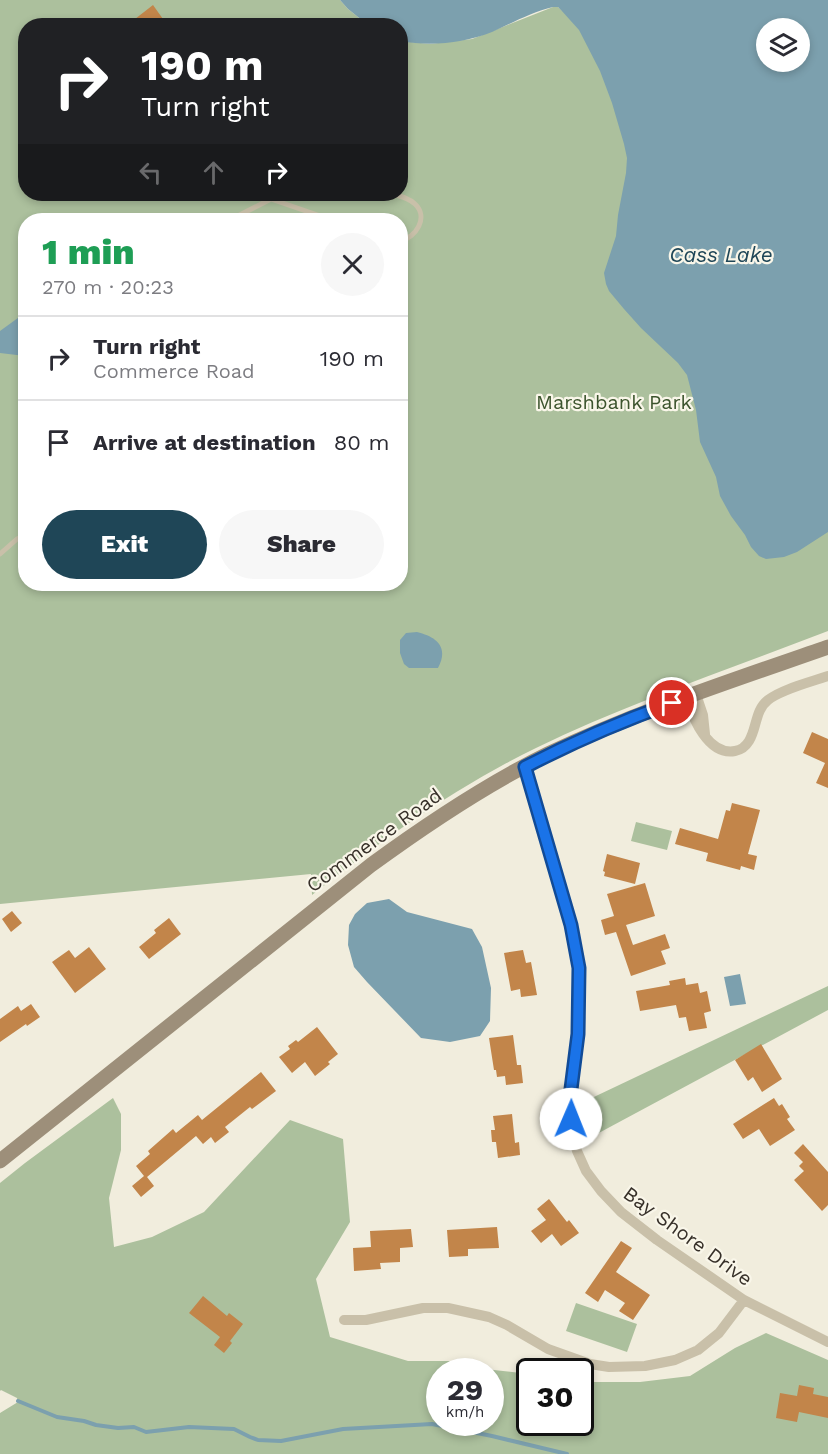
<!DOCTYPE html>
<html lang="en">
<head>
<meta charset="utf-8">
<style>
  :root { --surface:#fff; --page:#f7f7f7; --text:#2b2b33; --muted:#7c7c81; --line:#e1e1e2; --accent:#1f4657 }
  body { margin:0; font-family:"Work Sans",sans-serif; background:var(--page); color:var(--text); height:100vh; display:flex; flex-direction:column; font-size:22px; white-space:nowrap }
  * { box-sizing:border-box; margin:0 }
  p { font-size:20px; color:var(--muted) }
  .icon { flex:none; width:33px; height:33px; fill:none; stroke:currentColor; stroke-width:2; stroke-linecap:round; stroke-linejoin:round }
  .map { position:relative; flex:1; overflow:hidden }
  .panel { position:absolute; left:18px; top:213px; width:390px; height:378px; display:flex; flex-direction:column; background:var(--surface); border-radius:24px; box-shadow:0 3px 9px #0003 }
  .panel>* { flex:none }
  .banner { position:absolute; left:18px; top:18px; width:390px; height:183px; border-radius:24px; box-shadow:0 3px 9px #0003; background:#202124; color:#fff; overflow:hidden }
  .tools { position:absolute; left:756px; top:18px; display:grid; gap:12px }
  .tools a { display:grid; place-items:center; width:54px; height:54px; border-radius:50%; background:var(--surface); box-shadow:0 3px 9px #0003; font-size:30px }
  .speed { position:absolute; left:426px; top:1358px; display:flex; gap:12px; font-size:30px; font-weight:700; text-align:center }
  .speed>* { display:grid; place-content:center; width:78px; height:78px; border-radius:50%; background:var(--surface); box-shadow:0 3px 9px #0003; line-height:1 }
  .speed small { font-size:15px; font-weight:400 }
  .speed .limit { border:3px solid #111; border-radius:9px; background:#fff; color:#111 }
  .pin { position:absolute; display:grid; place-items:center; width:51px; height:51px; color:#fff; margin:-26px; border:3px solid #fff; border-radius:50%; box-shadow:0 2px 6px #0007 }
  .me { position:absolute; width:66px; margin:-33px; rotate:1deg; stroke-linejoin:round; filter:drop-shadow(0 0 4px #0008) }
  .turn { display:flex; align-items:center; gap:21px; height:126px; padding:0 24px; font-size:27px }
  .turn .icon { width:78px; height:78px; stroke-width:2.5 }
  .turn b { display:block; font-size:42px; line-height:51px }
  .lanes { display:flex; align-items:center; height:57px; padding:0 24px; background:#0003; justify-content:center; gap:30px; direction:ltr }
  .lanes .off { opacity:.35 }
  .round { display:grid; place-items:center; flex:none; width:63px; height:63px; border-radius:32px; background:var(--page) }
  .overview { display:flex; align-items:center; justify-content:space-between; height:102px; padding:0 24px }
  h1 { font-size:36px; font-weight:800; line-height:45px; color:#1e9e55 }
  .button { display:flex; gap:12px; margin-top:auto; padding:12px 24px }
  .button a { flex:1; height:69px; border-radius:36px; background:var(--accent); color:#fff; font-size:24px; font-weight:800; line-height:69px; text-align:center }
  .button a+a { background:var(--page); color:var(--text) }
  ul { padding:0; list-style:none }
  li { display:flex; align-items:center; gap:18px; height:84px; padding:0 24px; border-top:2px solid var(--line) }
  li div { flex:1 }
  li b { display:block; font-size:22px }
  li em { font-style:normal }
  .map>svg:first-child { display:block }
  .green { fill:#acc09d; fill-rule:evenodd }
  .water { fill:#7ca0ae; fill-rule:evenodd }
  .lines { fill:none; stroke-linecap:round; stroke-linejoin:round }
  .stream { stroke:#7ca0ae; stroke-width:4 }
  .building { fill:#c2854a }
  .service { stroke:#c9c0a9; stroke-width:5 }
  .minor { stroke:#c9c0a9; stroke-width:10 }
  .secondary { stroke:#9d8f7a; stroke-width:15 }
  .route-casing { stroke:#114b97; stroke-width:15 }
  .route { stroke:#1a73e8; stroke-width:10 }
  .labels { text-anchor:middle; stroke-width:4.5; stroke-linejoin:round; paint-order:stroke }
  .park-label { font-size:20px; fill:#3c542d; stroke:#f9f6e9 }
  .street-label { font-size:20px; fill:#373029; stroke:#f9f6e9 }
  .water-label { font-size:21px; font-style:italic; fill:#1f4657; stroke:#f9f6e9 }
</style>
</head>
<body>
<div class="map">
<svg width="828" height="1454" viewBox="0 0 828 1454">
  <rect width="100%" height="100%" fill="#f1eddd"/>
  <path class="green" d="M 0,0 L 340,0 L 348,9 L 368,25 L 26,26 L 26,194 L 400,194 L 401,41 L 430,44 L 472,39 L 553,7 L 558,7 L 566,14 L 828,0 L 828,631 C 730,669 631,702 536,748 C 455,787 382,840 312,895 L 311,874 L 0,904 ZM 766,28 L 800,28 L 800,62 L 766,62 ZM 26,220 L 400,220 L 400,584 L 26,584 Z
    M 636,822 L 672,831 L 667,850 L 631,841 Z
    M 828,986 L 828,1010 L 582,1142 L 577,1105 Z
    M 113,1098 L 121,1114 L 121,1150 L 109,1198 L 114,1247 L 152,1237 L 204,1212 L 290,1120 L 343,1139 L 350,1222 L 316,1279 L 330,1337 L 408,1361 L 449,1361 L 494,1370 L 529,1374 L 530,1422 L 580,1422 L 581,1382 L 640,1382 L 690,1376 L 735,1348 L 766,1333 L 828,1360 L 828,1454 L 0,1454 L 0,1413 L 18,1402 L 17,1398 L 1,1390 L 0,1391 L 0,1183 L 25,1163 ZM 440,1371 L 490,1371 L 490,1422 L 440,1422 Z
    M 576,1303 L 637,1324 L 627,1352 L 566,1331 Z"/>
  <path class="water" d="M 340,0 L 828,0 L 828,532 L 797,552 L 784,557 L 766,559 L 759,556 L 751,547 L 745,535 L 731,516 L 720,496 L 716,477 L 700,442 L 696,410 L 687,375 L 678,363 L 641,328 L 624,309 L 609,291 L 606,284 L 604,273 L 616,236 L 618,215 L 626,173 L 627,158 L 624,144 L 612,103 L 600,71 L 579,30 L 561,10 L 558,7 L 553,7 C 532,12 512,23 492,32 C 464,43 430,47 401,41 L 400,26 L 368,25 L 348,9 ZM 800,28 L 800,62 L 766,62 L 766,28 Z
    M 25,314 L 25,356 L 0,353 L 0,331 L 22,315 Z
    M 417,632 C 437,637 449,647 438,668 L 409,668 L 404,664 L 400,653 L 400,640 L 406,633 Z
    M 389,899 L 407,912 L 472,929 L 482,947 L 491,988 L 490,1021 L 480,1036 L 450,1042 L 421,1038 L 367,982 L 354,967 L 348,945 L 349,925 L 355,914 L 367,903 Z
    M 740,974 L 746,1004 L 730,1006 L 724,977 Z"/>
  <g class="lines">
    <path class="stream" d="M 18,1401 L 57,1417 L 84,1421 L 96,1425 L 118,1428 L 134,1427 L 146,1432 L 189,1427 L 234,1429 L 250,1437 L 258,1440 L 281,1441 L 343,1429 L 432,1424 L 492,1436 L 567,1454"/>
  </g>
  <path class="building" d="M 153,5 L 168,26 L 139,26 L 135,19 Z
    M 812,732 L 828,739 L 828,788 L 816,783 L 825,763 L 803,753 Z
    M 732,803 L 760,810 L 748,854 L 757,856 L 754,870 L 741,866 L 740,870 L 706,861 L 708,853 L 675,844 L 680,828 L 718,839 L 726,810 L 730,811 Z
    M 607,854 L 640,863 L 635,884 L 604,876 L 605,872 L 603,871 Z
    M 645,883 L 655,916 L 626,925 L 633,945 L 665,934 L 670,948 L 661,951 L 666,964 L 631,976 L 616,932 L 605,935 L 601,920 L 614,916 L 607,894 Z
    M 12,911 L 22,923 L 11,932 L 2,919 Z
    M 169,918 L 181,934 L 149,959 L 139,947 L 156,933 L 154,930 Z
    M 89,947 L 106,969 L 75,993 L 52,962 L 69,950 L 75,958 Z
    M 523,950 L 526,963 L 531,962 L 537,995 L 521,997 L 520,989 L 511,991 L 504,953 Z
    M 685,978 L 686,985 L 698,983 L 700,993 L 707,991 L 711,1011 L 704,1013 L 707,1028 L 689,1031 L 686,1017 L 679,1018 L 676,1005 L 640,1011 L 636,991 L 670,985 L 669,981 Z
    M 31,1004 L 40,1017 L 27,1026 L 26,1024 L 0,1042 L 0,1019 L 18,1006 L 21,1011 Z
    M 317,1027 L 338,1054 L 328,1062 L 330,1064 L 315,1076 L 305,1062 L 292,1073 L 279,1057 L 290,1049 L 288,1046 L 296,1040 L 298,1042 Z
    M 513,1035 L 517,1065 L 521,1065 L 523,1083 L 506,1085 L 505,1076 L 497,1077 L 496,1070 L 494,1070 L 489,1038 Z
    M 761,1044 L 782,1079 L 762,1092 L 753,1077 L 748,1081 L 735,1060 Z
    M 261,1072 L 276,1091 L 252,1109 L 250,1107 L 225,1127 L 229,1132 L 215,1143 L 211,1137 L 203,1144 L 196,1136 L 147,1177 L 154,1186 L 141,1197 L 132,1186 L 144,1176 L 136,1166 L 150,1154 L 148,1151 L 173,1129 L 176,1133 L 198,1115 L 202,1120 Z
    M 774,1098 L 779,1106 L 782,1104 L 790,1117 L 787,1119 L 795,1130 L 770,1146 L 759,1129 L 743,1139 L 733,1124 Z
    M 512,1114 L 515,1143 L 519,1142 L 520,1155 L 498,1158 L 496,1142 L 492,1142 L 491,1130 L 495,1130 L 493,1116 Z
    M 803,1144 L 828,1172 L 828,1205 L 822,1211 L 794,1180 L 804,1171 L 799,1166 L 803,1162 L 794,1153 Z
    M 549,1199 L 567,1222 L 569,1220 L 579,1233 L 561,1246 L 552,1234 L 541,1243 L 531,1231 L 546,1220 L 537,1209 Z
    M 497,1227 L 499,1248 L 468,1249 L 468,1256 L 449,1257 L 447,1230 Z
    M 411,1229 L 413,1247 L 400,1248 L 400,1262 L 380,1263 L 381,1269 L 354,1271 L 353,1248 L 371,1247 L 370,1231 Z
    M 621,1241 L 632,1248 L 616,1272 L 650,1295 L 633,1320 L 619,1311 L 625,1303 L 605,1290 L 598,1302 L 585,1293 Z
    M 203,1296 L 227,1316 L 229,1313 L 243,1324 L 230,1341 L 232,1343 L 224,1353 L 214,1345 L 220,1337 L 189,1313 Z
    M 799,1385 L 814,1388 L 813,1394 L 828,1397 L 828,1418 L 799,1412 L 797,1422 L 776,1418 L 780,1393 L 797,1396 Z"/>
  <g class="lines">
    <path class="service" d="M 392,194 C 400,196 409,198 415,204 C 429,217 416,238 400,241
      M 165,216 L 170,220
      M 230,220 L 271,199 L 332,220
      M 0,554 L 17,539 L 26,535"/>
    <path class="minor" d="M 696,694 L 703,715 L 705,734
      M 686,698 C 693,718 708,756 735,751 C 741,750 746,746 749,741 C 757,728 755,710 768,700 C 782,689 811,682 828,676
      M 525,767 L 571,925 L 579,968 L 578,1034 L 570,1097 L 571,1119 L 573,1136 L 577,1151 L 586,1171 L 601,1191 L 621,1212 L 657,1240 L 744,1300 L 828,1342
      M 344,1320 L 366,1320 L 423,1308 L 448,1308 L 489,1317 L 507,1325 L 548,1349 L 590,1364 L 609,1367 L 645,1366 L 675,1360 L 698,1350 L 719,1333 L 744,1300"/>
    <path class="secondary" d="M 0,1161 L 371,865 C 427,824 485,785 548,754 C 638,711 734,680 828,647"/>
  </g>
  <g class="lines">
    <g class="route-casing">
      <path id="route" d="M 571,1119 L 570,1097 L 578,1034 L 579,968 L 571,925 L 525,767 C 573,742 622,721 672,703"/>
    </g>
    <use href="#route" class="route"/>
  </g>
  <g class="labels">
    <g class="park-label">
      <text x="614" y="409">Marshbank Park</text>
    </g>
    <g class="street-label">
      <text transform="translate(374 840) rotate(-36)" y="7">Commerce Road</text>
      <text transform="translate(688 1236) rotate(36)" y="7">Bay Shore Drive</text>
    </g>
    <g class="water-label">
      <text x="721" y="262">Cass Lake</text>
    </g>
  </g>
</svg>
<div class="tools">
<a><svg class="icon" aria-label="layers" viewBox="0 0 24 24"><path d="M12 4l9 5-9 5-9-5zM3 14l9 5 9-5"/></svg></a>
</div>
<div class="speed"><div>29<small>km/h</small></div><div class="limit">30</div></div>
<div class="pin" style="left:672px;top:703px;background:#d93025"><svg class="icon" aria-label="arrive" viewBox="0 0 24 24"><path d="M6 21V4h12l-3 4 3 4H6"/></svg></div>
<svg class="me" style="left:571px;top:1119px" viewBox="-20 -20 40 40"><circle r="19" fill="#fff"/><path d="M0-13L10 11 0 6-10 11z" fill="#1a73e8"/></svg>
<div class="banner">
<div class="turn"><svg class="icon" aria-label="right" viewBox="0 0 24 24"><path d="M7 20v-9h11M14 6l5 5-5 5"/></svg><div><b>190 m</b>Turn right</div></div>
<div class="lanes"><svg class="icon off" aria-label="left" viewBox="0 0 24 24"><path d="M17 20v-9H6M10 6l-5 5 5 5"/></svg><svg class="icon off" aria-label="ahead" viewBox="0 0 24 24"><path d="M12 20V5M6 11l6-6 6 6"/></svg><svg class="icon" aria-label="right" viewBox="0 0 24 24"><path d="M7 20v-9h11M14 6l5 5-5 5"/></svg></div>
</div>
<section class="panel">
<div class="overview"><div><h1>1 min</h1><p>270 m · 20:23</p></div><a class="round"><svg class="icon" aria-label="close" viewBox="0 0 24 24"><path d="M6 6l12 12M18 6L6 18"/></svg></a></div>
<ul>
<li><svg class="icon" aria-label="right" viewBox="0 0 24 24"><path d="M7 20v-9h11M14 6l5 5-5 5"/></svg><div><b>Turn right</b><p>Commerce Road</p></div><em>190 m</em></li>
<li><svg class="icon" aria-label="arrive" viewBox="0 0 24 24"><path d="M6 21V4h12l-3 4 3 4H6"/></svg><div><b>Arrive at destination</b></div><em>80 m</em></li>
</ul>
<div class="button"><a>Exit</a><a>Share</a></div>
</section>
</div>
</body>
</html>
